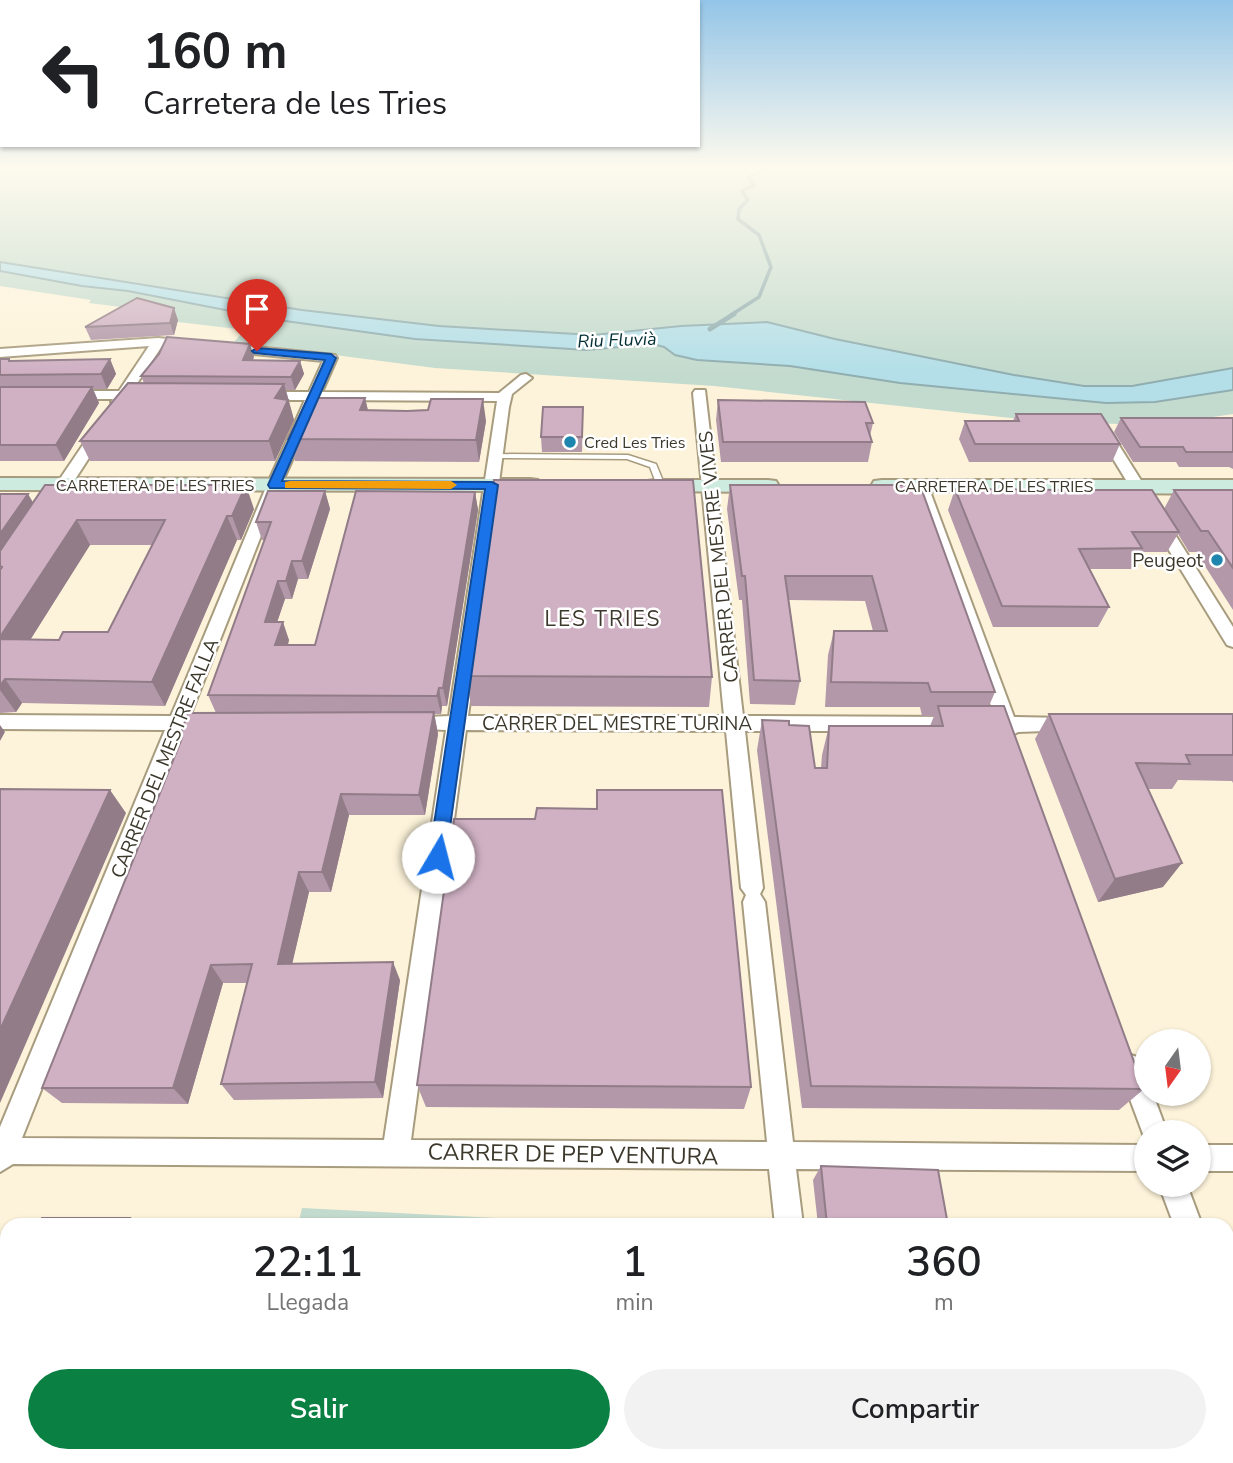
<!DOCTYPE html>
<html lang="es">
<head>
<meta charset="utf-8">
<style>
  :root { --surface:#fff; --page:#f2f2f2; --text:#202124; --muted:#757577; --accent:#0b8043 }
  body { margin:0; font-family:"Nunito Sans",sans-serif; background:var(--page); color:var(--text); height:100vh; display:flex; flex-direction:column; font-size:26px; white-space:nowrap }
  * { box-sizing:border-box; margin:0 }
  p { font-size:23px; color:var(--muted) }
  .icon { flex:none; width:38px; height:38px; fill:none; stroke:currentColor; stroke-width:2; stroke-linecap:round; stroke-linejoin:round }
  .map { position:relative; flex:1; overflow:hidden }
  .drawer { position:absolute; left:0px; top:1218px; width:1234px; height:245px; display:flex; flex-direction:column; background:var(--surface); border-radius:21px 21px 0 0; box-shadow:0 2px 5px #0004 }
  .drawer>* { flex:none }
  .banner { position:absolute; left:0px; top:0px; width:700px; height:147px; box-shadow:0 2px 5px #0004; background:#fff; color:var(--text); overflow:hidden }
  .needle { width:46px; rotate:194deg }
  .tools { position:absolute; left:1134px; top:1029px; display:grid; gap:14px }
  .tools a { display:grid; place-items:center; width:77px; height:77px; border-radius:50%; background:var(--surface); box-shadow:0 2px 5px #0004; font-size:35px }
  .pin { position:absolute; display:grid; place-items:center; width:60px; height:60px; color:#fff; margin:-72px -30px; border-radius:50% 50% 50% 0; rotate:-45deg; box-shadow:0 0 7px #0007 }
  .pin .icon { rotate:45deg }
  .me { position:absolute; width:77px; margin:-38px; rotate:8deg; stroke-linejoin:round; filter:drop-shadow(0 0 5px #0008) }
  .turn { display:flex; align-items:center; gap:24px; height:147px; padding:0 28px; font-size:32px }
  .turn .icon { width:91px; height:91px; stroke-width:2.5 }
  .turn b { display:block; font-size:49px; line-height:60px }
  .eta { display:flex; justify-content:space-evenly; align-items:center; height:119px; text-align:center }
  .eta b { font-size:42px; font-weight:600; line-height:49px }
  .cta { display:flex; gap:14px; margin-top:auto; padding:14px 28px }
  .cta a { flex:1; height:80px; border-radius:42px; background:var(--accent); color:#fff; font-size:28px; font-weight:600; line-height:80px; text-align:center }
  .cta a+a { background:var(--page); color:var(--text) }
  .map>svg:first-child { display:block }
  .green { fill:#c3dbce }
  .water { fill:#b4dfe8; stroke:#90adb0; stroke-width:2 }
  .lines { fill:none; stroke-linecap:round; stroke-linejoin:round }
  .stream-far1 { stroke:#90adb0; stroke-width:3.5 }
  .stream { stroke:#90adb0; stroke-width:5 }
  .lane-casing { stroke:#a89c7f; stroke-width:3 }
  .street-casing { stroke:#a89c7f; stroke-width:4 }
  .secondary-casing { stroke:#a89c7f; stroke-width:4 }
  .lane { fill:#fff; fill-rule:evenodd }
  .street { fill:#fff; fill-rule:evenodd }
  .secondary { fill:#ceebdf; fill-rule:evenodd }
  .wall { fill:#b298a8; fill-rule:evenodd }
  .shaded-wall { fill:#917c88 }
  .building { fill:#cfb1c3; stroke:#917c88; stroke-width:2 }
  .route { fill:#1a73e8; stroke:#114b97; stroke-width:2 }
  .slow { fill:#f59e0b }
  .poi-dot { fill:#1e85ae; stroke:#fff; stroke-width:2.5 }
  .labels { text-anchor:middle; stroke-width:5; stroke-linejoin:round; paint-order:stroke }
  .far-poi-label { font-size:16px; fill:#3d382c; stroke:#fff; text-anchor:start }
  .far-street-label { font-size:16px; fill:#3d382c; stroke:#fff }
  .far-water-label { font-size:18px; font-style:italic; fill:#042f36; stroke:#fff }
  .street-label { font-size:19px; fill:#3d382c; stroke:#fff }
  .poi-label { font-size:19px; fill:#3d382c; stroke:#fff; text-anchor:end }
  .neighbourhood-label { font-size:21px; letter-spacing:2px; fill:#3d382c; stroke:#fff }
  .near-street-label { font-size:23px; fill:#3d382c; stroke:#fff }
</style>
</head>
<body>
<div class="map">
<svg width="1233" height="1463" viewBox="0 0 1233 1463">
  <rect width="100%" height="100%" fill="#fdf3da"/>
  <path class="green" d="M 0,167 L 1233,167 L 1233,414 L 1159,425 L 1049,422 L 714,386 L 435,368 L 234,342 L 242,333 L 252,335 L 254,331 L 161,320 L 169,313 L 89,303 L 91,300 L 0,286 L 0,271 L 82,286 L 0,266 Z
    M 302,1208 L 633,1225 L 298,1225 Z
    M 242,1456 L 781,1456 L 781,1463 L 240,1463 Z"/>
  <path class="water" d="M 0,262 L 302,310 L 439,326 L 593,335 L 681,326 L 767,322 L 835,339 L 1014,375 L 1084,386 L 1132,386 L 1233,368 L 1233,390 L 1155,402 L 1106,403 L 900,383 L 790,366 L 697,360 L 675,355 L 664,347 L 653,344 L 586,350 L 415,339 L 271,319 L 128,291 L 82,286 L 0,271 Z"/>
  <g class="lines">
    <path class="stream-far1" d="M 731,315 L 759,297 L 771,267 L 759,235 L 738,219 L 739,209 L 748,200 L 742,191 L 754,185 L 748,177 L 770,167"/>
    <path class="stream" d="M 710,329 L 734,314"/>
    <g class="lane-casing">
      <path id="lane" d="M 493,454 L 628,455 L 656,464 L 665,486 L 664,488 L 658,488 L 650,467 L 627,459 L 496,458 L 492,456 Z"/>
    </g>
    <g class="street-casing">
      <path id="street" d="M 158,338 L 191,341 L 197,345 L 191,349 L 162,346 L 132,391 L 147,392 L 147,398 L 127,399 L 118,406 L 111,402 L 113,399 L 71,399 L 64,395 L 71,391 L 119,391 L 149,346 L 0,357 L 0,349 Z
        M 228,344 L 335,355 L 337,358 L 322,392 L 499,393 L 521,375 L 526,374 L 532,378 L 512,394 L 509,407 L 468,716 L 724,716 L 693,393 L 695,390 L 705,390 L 743,716 L 954,717 L 961,719 L 964,724 L 961,729 L 954,731 L 745,731 L 763,888 L 760,894 L 765,902 L 793,1142 L 1146,1145 L 1146,1171 L 796,1169 L 803,1225 L 775,1225 L 769,1169 L 13,1164 L 0,1172 L 0,1127 L 165,730 L 0,729 L 0,715 L 171,716 L 267,485 L 305,400 L 264,400 L 257,396 L 264,392 L 309,392 L 323,361 L 224,351 L 222,348 ZM 319,400 L 497,401 L 449,716 L 404,718 L 401,723 L 404,728 L 446,730 L 384,1140 L 22,1138 L 184,730 L 216,728 L 219,723 L 216,718 L 190,716 L 281,485 ZM 466,730 L 726,731 L 741,888 L 746,895 L 743,902 L 767,1142 L 411,1140 Z
        M 100,426 L 107,430 L 63,498 L 55,503 L 50,501 L 47,498 L 95,427 Z
        M 1103,427 L 1110,431 L 1233,627 L 1233,647 L 1227,645 L 1096,431 Z
        M 921,482 L 928,486 L 1014,717 L 1066,718 L 1073,720 L 1076,725 L 1073,730 L 1018,732 L 1009,737 L 1000,731 L 978,729 L 975,724 L 978,719 L 995,717 L 914,486 Z
        M 1131,1055 L 1140,1058 L 1146,1074 L 1146,1094 L 1153,1094 L 1167,1132 L 1146,1132 L 1146,1142 L 1118,1067 L 1122,1058 Z
        M 1199,1145 L 1233,1145 L 1233,1171 L 1199,1171 Z
        M 1159,1185 L 1187,1185 L 1202,1225 L 1174,1225 Z
        M 1227,1317 L 1233,1320 L 1233,1365 L 1227,1363 Z
        M 797,1456 L 829,1456 L 830,1463 L 798,1463 Z"/>
    </g>
    <g class="secondary-casing">
      <path id="secondary" d="M 0,478 L 530,479 L 538,480 L 541,485 L 538,490 L 530,491 L 0,490 Z
        M 655,480 L 768,480 L 776,481 L 779,486 L 776,491 L 768,492 L 647,491 L 644,486 L 647,481 Z
        M 882,480 L 1233,480 L 1233,494 L 874,491 L 871,486 L 874,481 Z"/>
    </g>
    <use href="#lane" class="lane"/>
    <use href="#street" class="street"/>
    <use href="#secondary" class="secondary"/>
  </g>
  <path class="wall" d="M 178,320 L 174,335 L 91,340 L 85,327 Z
    M 254,357 L 253,360 L 300,361 L 304,374 L 295,390 L 286,390 L 294,420 L 275,461 L 90,461 L 80,441 L 144,383 L 141,376 Z
    M 0,359 L 9,359 L 10,361 L 110,359 L 116,374 L 107,389 L 93,389 L 99,403 L 64,461 L 0,461 Z
    M 365,398 L 368,410 L 486,421 L 479,462 L 295,461 L 288,439 Z
    M 718,400 L 873,423 L 870,436 L 872,442 L 868,462 L 721,462 L 716,420 Z
    M 1016,414 L 1120,444 L 1112,462 L 969,462 L 959,439 L 965,421 L 1013,421 Z
    M 1121,418 L 1233,418 L 1233,469 L 1229,467 L 1179,467 L 1176,462 L 1133,462 L 1114,432 Z
    M 583,422 L 582,452 L 542,452 L 541,437 Z
    M 730,485 L 920,485 L 995,692 L 989,706 L 1144,1089 L 1119,1110 L 802,1108 L 757,750 L 762,720 L 789,725 L 815,768 L 821,768 L 822,755 L 829,726 L 930,726 L 934,716 L 922,716 L 920,707 L 825,707 L 828,655 L 834,631 L 873,631 L 865,601 L 789,600 L 800,681 L 795,705 L 750,704 L 742,600 L 739,600 L 727,509 Z
    M 1060,486 L 1092,490 L 1164,509 L 1174,490 L 1233,490 L 1233,610 L 1196,552 L 1189,552 L 1178,534 L 1167,552 L 1139,552 L 1131,569 L 1090,569 L 1109,607 L 1098,627 L 993,627 L 948,510 L 955,489 L 1059,490 Z
    M 325,491 L 330,509 L 308,579 L 298,579 L 292,599 L 285,599 L 277,622 L 289,640 L 288,645 L 315,645 L 475,492 L 478,510 L 447,706 L 442,706 L 441,714 L 434,714 L 438,734 L 425,815 L 349,815 L 331,892 L 309,892 L 292,963 L 400,980 L 383,1098 L 234,1100 L 221,1084 L 247,983 L 223,983 L 188,1104 L 62,1103 L 42,1088 L 181,742 L 179,738 L 216,713 L 208,695 L 264,540 L 262,540 L 256,522 Z
    M 0,494 L 33,503 L 254,509 L 241,540 L 237,540 L 165,706 L 22,703 L 16,712 L 0,713 ZM 90,545 L 153,545 L 108,632 L 59,640 L 30,640 Z
    M 466,676 L 712,677 L 709,707 L 471,706 Z
    M 1049,714 L 1233,714 L 1233,783 L 1232,781 L 1178,780 L 1172,789 L 1148,789 L 1163,887 L 1098,902 L 1035,739 Z
    M 597,809 L 751,1087 L 744,1109 L 426,1107 L 417,1085 L 535,819 Z
    M 821,1166 L 948,1225 L 818,1225 L 813,1180 Z"/>
  <path class="shaded-wall" d="M 174,308 L 178,320 L 174,335 L 170,323 Z
    M 250,344 L 254,357 L 247,373 L 243,360 Z
    M 110,359 L 116,374 L 107,389 L 101,374 Z
    M 300,361 L 304,374 L 295,390 L 291,377 Z
    M 284,384 L 294,420 L 275,461 L 269,441 L 275,398 Z
    M 92,387 L 99,403 L 64,461 L 56,445 Z
    M 365,398 L 370,420 L 360,410 Z
    M 483,399 L 486,421 L 479,462 L 476,440 Z
    M 246,485 L 254,509 L 241,540 L 232,516 Z
    M 325,491 L 330,509 L 308,579 L 302,561 Z
    M 475,492 L 478,510 L 447,706 L 443,688 Z
    M 28,494 L 37,509 L 0,563 L 0,534 Z
    M 227,516 L 237,540 L 165,706 L 152,682 Z
    M 77,520 L 90,545 L 15,664 L 0,642 L 0,637 Z
    M 292,561 L 298,579 L 292,599 L 286,581 Z
    M 278,581 L 285,599 L 271,640 L 265,622 Z
    M 283,622 L 289,640 L 282,663 L 275,645 Z
    M 5,679 L 22,703 L 16,712 L 0,690 L 0,686 Z
    M 439,688 L 442,706 L 441,714 L 437,696 Z
    M 434,712 L 438,734 L 425,815 L 419,795 Z
    M 0,725 L 5,732 L 0,741 Z
    M 110,790 L 126,813 L 0,1103 L 0,1030 Z
    M 341,794 L 349,815 L 331,892 L 322,872 Z
    M 1182,863 L 1163,887 L 1098,902 L 1115,879 Z
    M 299,872 L 309,892 L 288,982 L 278,964 Z
    M 393,962 L 400,980 L 383,1098 L 375,1082 Z
    M 211,965 L 223,983 L 188,1104 L 173,1088 Z
    M 130,1218 L 140,1225 L 128,1225 Z
    M 61,1456 L 95,1456 L 93,1463 L 59,1463 Z"/>
  <path class="building" d="M 137,298 L 174,308 L 170,323 L 85,327 Z
    M 167,337 L 250,344 L 243,360 L 300,361 L 291,377 L 141,376 L 159,354 Z
    M 0,359 L 9,359 L 9,361 L 110,359 L 101,374 L 0,375 Z
    M 128,383 L 284,384 L 275,398 L 288,400 L 269,441 L 80,441 Z
    M 0,387 L 92,387 L 56,445 L 0,445 Z
    M 308,398 L 365,398 L 360,410 L 407,411 L 428,410 L 431,399 L 483,399 L 476,440 L 288,439 Z
    M 718,400 L 865,402 L 873,423 L 866,423 L 872,442 L 723,442 Z
    M 543,407 L 583,407 L 582,437 L 541,437 Z
    M 1016,414 L 1101,414 L 1120,444 L 975,444 L 965,421 L 1019,421 Z
    M 1121,418 L 1233,418 L 1233,452 L 1186,452 L 1183,447 L 1140,447 Z
    M 494,480 L 693,480 L 712,677 L 466,676 Z
    M 45,485 L 246,485 L 232,516 L 227,516 L 152,682 L 5,679 L 0,686 L 0,639 L 59,640 L 63,632 L 108,632 L 165,520 L 77,520 L 0,637 L 0,570 L 2,567 L 0,566 L 0,551 Z
    M 730,485 L 920,485 L 995,692 L 931,692 L 928,683 L 831,682 L 834,631 L 887,631 L 872,576 L 785,576 L 800,681 L 754,680 L 745,576 L 742,576 Z
    M 1060,486 L 1090,487 L 1092,490 L 1152,490 L 1179,532 L 1132,532 L 1142,548 L 1079,549 L 1109,607 L 1002,606 L 955,489 L 1062,490 Z
    M 1174,490 L 1233,490 L 1233,568 L 1208,531 L 1201,531 Z
    M 268,491 L 325,491 L 302,561 L 292,561 L 286,581 L 278,581 L 265,622 L 283,622 L 275,645 L 315,645 L 356,491 L 475,492 L 443,688 L 439,688 L 437,696 L 208,695 L 271,522 L 256,522 Z
    M 0,494 L 28,494 L 0,534 Z
    M 938,706 L 1004,706 L 1144,1089 L 811,1086 L 762,720 L 789,721 L 789,725 L 809,726 L 815,768 L 827,768 L 829,726 L 943,726 Z
    M 434,712 L 419,795 L 341,794 L 322,872 L 299,872 L 278,964 L 393,962 L 375,1082 L 221,1084 L 252,964 L 211,965 L 173,1088 L 42,1088 L 182,738 L 179,738 L 188,713 Z
    M 1049,714 L 1233,714 L 1233,755 L 1186,755 L 1190,764 L 1136,763 L 1182,863 L 1115,879 Z
    M 0,789 L 110,790 L 0,1030 Z
    M 597,790 L 722,790 L 751,1087 L 417,1085 L 454,819 L 535,819 L 537,808 L 597,809 Z
    M 821,1166 L 938,1170 L 948,1225 L 827,1225 Z
    M 42,1218 L 130,1218 L 128,1225 L 39,1225 Z
    M 7,1314 L 7,1456 L 61,1456 L 59,1463 L 0,1463 L 0,1333 Z"/>
  <linearGradient id="sky" x2="0" y2="1"><stop stop-color="#93c5e8"/><stop offset="0.45" stop-color="#fefaee"/><stop offset="1" stop-color="#fefaee" stop-opacity="0"/></linearGradient>
  <rect width="1233" height="372" fill="url(#sky)"/>
  <path class="route" d="M 257,348 L 331,354 L 336,358 L 282,481 L 492,482 L 498,485 L 445,863 L 438,865 L 432,863 L 429,857 L 485,489 L 270,488 L 268,485 L 325,360 L 254,353 L 252,351 Z"/>
  <path class="slow" d="M 290,481 L 451,481 L 457,485 L 451,489 L 285,488 L 285,482 Z"/>
  <g class="poi-dot">
    <circle cx="570" cy="442" r="7"/>
    <circle cx="1217" cy="560" r="7"/>
  </g>
  <g class="labels">
    <g class="far-poi-label">
      <text x="584" y="448">Cred Les Tries</text>
    </g>
    <g class="far-street-label">
      <text x="155" y="491">CARRETERA DE LES TRIES</text>
      <text x="994" y="492">CARRETERA DE LES TRIES</text>
    </g>
    <g class="far-water-label">
      <text transform="translate(617 340) rotate(-2)" y="6">Riu Fluvià</text>
    </g>
    <g class="street-label">
      <text transform="translate(718 557) rotate(-96)" y="7">CARRER DEL MESTRE VIVES</text>
      <text x="617" y="730">CARRER DEL MESTRE TURINA</text>
      <text transform="translate(164 758) rotate(-68)" y="7">CARRER DEL MESTRE FALLA</text>
    </g>
    <g class="poi-label">
      <text x="1203" y="567">Peugeot</text>
    </g>
    <g class="neighbourhood-label">
      <text x="603" y="626">LES TRIES</text>
    </g>
    <g class="near-street-label">
      <text transform="translate(573 1154) rotate(1)" y="8">CARRER DE PEP VENTURA</text>
    </g>
  </g>
</svg>
<div class="tools">
<a><svg class="needle" viewBox="-14 -14 28 28"><path d="M0-13l5 13h-10z" fill="#e53935"/><path d="M0 13l5-13h-10z" fill="#757577"/></svg></a>
<a><svg class="icon" aria-label="layers" viewBox="0 0 24 24"><path d="M12 4l9 5-9 5-9-5zM3 14l9 5 9-5"/></svg></a>
</div>
<div class="pin" style="left:257px;top:351px;background:#d93025"><svg class="icon" aria-label="arrive" viewBox="0 0 24 24"><path d="M6 21V4h12l-3 4 3 4H6"/></svg></div>
<svg class="me" style="left:438px;top:857px" viewBox="-20 -20 40 40"><circle r="19" fill="#fff"/><path d="M0-13L10 11 0 6-10 11z" fill="#1a73e8"/></svg>
<div class="banner">
<div class="turn"><svg class="icon" aria-label="left" viewBox="0 0 24 24"><path d="M17 20v-9H6M10 6l-5 5 5 5"/></svg><div><b>160 m</b>Carretera de les Tries</div></div>
</div>
<section class="drawer">
<div class="eta">
<div><b>22:11</b><p>Llegada</p></div>
<div><b>1</b><p>min</p></div>
<div><b>360</b><p>m</p></div>
</div>
<div class="cta"><a>Salir</a><a>Compartir</a></div>
</section>
</div>
</body>
</html>
